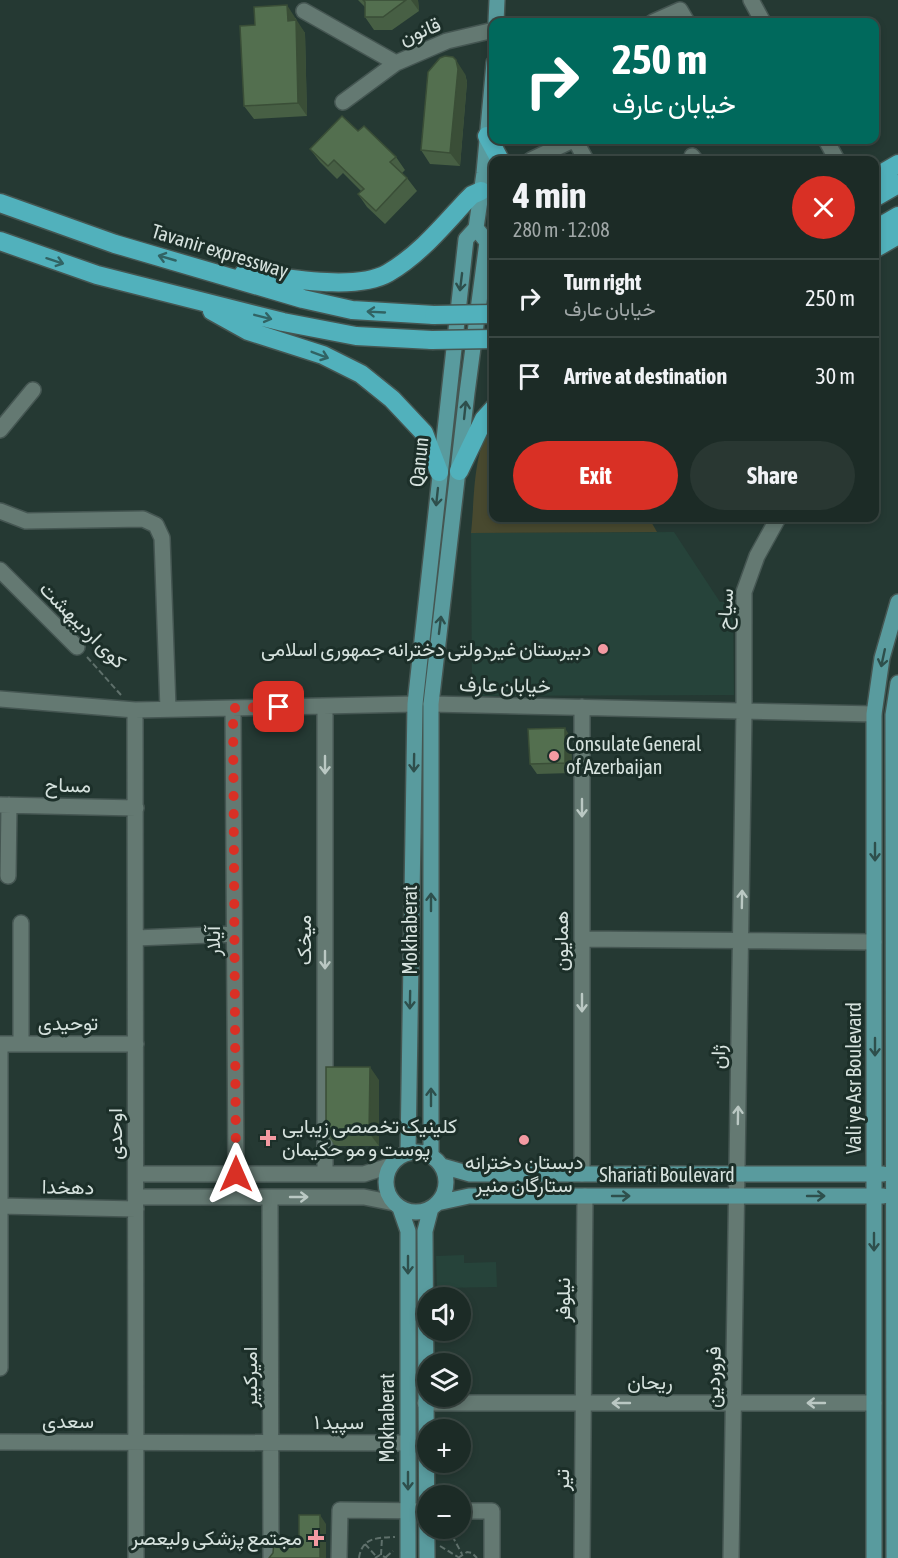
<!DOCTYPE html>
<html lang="en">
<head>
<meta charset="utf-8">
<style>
  :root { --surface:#1c2b26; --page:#293732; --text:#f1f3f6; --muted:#a0a7a7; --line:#3a4743; --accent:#d93025 }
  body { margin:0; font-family:"Asap Condensed",Vazirmatn,sans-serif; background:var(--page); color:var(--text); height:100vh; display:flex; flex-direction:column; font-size:22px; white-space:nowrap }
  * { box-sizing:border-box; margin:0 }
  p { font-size:20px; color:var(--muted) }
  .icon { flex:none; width:33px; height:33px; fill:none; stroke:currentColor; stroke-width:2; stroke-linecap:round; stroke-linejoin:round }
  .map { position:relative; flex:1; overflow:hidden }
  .sheet { position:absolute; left:489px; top:156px; width:390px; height:366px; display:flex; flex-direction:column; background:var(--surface); border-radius:12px; box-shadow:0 3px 9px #0003,0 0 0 2px var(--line) }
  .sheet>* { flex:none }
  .guide { position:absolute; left:489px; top:18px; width:390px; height:126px; border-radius:12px; box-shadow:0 3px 9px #0003,0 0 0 2px var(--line); background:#00695c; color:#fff; overflow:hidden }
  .buttons { position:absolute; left:417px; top:1287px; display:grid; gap:12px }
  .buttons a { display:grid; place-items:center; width:54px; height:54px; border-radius:50%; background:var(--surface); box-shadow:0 3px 9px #0003,0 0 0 2px var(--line); font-size:30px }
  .pin { position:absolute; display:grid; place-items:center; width:51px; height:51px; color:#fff; margin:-26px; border-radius:12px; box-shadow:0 3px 9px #0006 }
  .me { position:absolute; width:66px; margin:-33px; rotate:0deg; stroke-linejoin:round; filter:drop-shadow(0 0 4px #0008) }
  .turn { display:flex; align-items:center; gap:21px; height:126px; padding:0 24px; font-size:27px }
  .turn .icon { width:78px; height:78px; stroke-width:2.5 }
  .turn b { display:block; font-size:42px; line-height:51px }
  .round { display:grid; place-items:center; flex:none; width:63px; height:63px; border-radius:32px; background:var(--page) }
  .head { display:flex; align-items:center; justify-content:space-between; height:102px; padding:0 24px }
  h1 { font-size:36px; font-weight:700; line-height:45px }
  .action { display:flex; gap:12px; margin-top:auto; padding:12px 24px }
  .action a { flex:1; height:69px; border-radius:36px; background:var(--accent); color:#fff; font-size:24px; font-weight:700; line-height:69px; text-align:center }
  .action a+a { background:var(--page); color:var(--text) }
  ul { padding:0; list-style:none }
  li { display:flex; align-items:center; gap:18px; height:78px; padding:0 24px; border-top:2px solid var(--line) }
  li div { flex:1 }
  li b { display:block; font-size:22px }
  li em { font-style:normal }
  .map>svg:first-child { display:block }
  .built { fill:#26433a }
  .green { fill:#48492f }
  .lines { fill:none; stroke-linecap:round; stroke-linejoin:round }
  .minor-casing { stroke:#455652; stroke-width:18 }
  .major-casing { stroke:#455652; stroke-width:18 }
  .highway-casing { stroke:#455652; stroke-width:21 }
  .path { stroke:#5f706b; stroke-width:2; stroke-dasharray:6 3; stroke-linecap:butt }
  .minor { stroke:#647972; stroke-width:15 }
  .major { stroke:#599b9e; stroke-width:15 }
  .highway { stroke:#51b1bc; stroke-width:18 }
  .highway-bridge-casing { stroke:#455652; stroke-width:21; stroke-linecap:butt }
  .highway-bridge { stroke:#51b1bc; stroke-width:18 }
  .wall { fill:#475f44 }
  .shaded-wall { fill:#3a4e37 }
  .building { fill:#536f4f; stroke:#3a4e37; stroke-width:1.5 }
  .oneway { stroke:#316364 }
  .oneway2 { stroke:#2e4f4c }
  .oneway3 { stroke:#bac8c3 }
  .route { stroke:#d93025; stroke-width:10; stroke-dasharray:0 18 }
  .poi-dot { fill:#f49aa2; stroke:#1c2f29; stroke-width:2 }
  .labels { text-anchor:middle; stroke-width:6; stroke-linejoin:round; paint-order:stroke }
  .street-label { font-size:20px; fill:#d6e2de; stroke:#1c2f29 }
  .poi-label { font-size:20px; fill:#d6e2de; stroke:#1c2f29; text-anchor:end }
</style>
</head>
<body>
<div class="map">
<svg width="898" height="1558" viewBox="0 0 898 1558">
  <rect width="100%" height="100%" fill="#253933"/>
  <path class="built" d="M 674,532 L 720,602 L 733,602 L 734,695 L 472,696 L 471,533 Z
    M 464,1255 L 464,1263 L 496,1262 L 497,1287 L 437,1288 L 436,1256 Z"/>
  <path class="green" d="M 493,423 L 494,518 L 649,518 L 657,532 L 471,533 C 475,498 472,452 493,423 Z"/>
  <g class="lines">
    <g class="minor-casing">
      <path id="minor" d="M 751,0 L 763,22
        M 304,11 L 396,63 L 343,102
        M 653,22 L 680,10 L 687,22
        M 396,63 L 447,41 L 494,30
        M 575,140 L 586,160
        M 826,140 L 837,160
        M 692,156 L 695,160
        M 531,160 L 573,140
        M 0,430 L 33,390
        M 0,511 L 26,521 L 143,519 L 156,525 L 162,538 L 168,709
        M 0,570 L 77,647
        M 0,699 L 135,710 L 415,704
        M 431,704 L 874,714
        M 325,706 L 325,1174
        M 233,708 L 236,1174
        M 135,710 L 136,1558
        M 0,805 L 136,808
        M 8,876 L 9,805
        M 136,938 L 234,934
        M 582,939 L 874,942
        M 0,1044 L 136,1044
        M 21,1044 L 21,923
        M 136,1174 L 364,1174 L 389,1166
        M 582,1174 L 582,707
        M 136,1197 L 364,1197 L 394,1203
        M 270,1197 L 271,1558
        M 0,1206 L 136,1209
        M 0,1368 L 0,1044
        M 425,1403 L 874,1403
        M 0,1442 L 408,1443
        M 460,1511 L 492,1511 L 492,1558
        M 339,1558 L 340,1510 L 428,1511
        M 582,1558 L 585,1196
        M 731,1558 L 744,711 L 744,592 L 757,556 L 778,518"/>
    </g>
    <g class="major-casing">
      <path id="major" d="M 496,22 L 497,0
        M386 1182a30 30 0 1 1 60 0a30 30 0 1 1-60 0Z
        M 408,1152 L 415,704 L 466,239 L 476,228 L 484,173 L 494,63
        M 431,1155 L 431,704 L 467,393 L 487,242 L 476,228
        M 442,1166 L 470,1174 L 883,1174
        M 437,1203 L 469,1196 L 883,1196
        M 400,1208 L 408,1231 L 408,1558
        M 427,1558 L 425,1231 L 431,1208
        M 874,1558 L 874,714 L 882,658 L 898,602
        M 894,1558 L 893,715 L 898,683"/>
    </g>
    <g class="highway-casing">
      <path id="highway" d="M 487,136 L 500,160
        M 874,178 L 898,164
        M 874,198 L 898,184
        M 0,203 L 115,244 L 303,299 L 352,310 L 434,315
        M 874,230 L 898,216
        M 0,241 L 97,275 L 283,322 L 356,336 L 432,340
        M 874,249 L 898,235
        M 244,273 C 282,277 355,292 388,273 C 419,255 442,227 466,201 L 472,195 L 481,191
        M 212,311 L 248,331 L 323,355 L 361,374 L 392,399 L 424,433 L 439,472
        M 459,471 L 484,419 L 494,408"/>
    </g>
    <path class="path" d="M 87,657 L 121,695
      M 448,1528 L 462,1554
      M 365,1544 L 376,1556
      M 440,1546 L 458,1557
      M 381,1555 L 382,1538
      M 386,1557 L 393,1551
      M 359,1558 C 362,1537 377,1538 395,1537
      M 375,1558 L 380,1555 L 387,1558
      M 458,1558 L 467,1552 L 472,1553 L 477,1558"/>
    <use href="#minor" class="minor"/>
    <use href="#major" class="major"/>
    <use href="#highway" class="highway"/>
    <g class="highway-bridge-casing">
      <path id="highway-bridge" d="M 434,315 L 494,314
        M 432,340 L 494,339"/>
    </g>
    <use href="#highway-bridge" class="highway-bridge"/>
  </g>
  <path class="wall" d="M 358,0 L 418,0 L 419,11 L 392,30 L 374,30 L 365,17 L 365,7 Z
    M 296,18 L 296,21 L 305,33 L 307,116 L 254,119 L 244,106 L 255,25 Z
    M 465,74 L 467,82 L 460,166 L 430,164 L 421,150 Z
    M 358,131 L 396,157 L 405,170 L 402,173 L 407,178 L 417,191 L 385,224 L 367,207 L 358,194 L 361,191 L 343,173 L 337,179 L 320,162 L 310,149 Z
    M 571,738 L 572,773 L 537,774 L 530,764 Z
    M 379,1080 L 379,1146 L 335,1146 L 326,1132 Z"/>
  <path class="shaded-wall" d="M 411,0 L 418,0 L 419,11 Z
    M 287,5 L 305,33 L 307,116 L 298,103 L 288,21 Z
    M 456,60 L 465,74 L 467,82 L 460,166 L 450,153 Z
    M 565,728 L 571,738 L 572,773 L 565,763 Z
    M 370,1067 L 379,1080 L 379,1146 L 369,1133 Z
    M 320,1515 L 326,1524 L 326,1558 L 320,1558 Z"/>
  <path class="building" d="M 363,0 L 406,0 L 383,17 L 365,17 L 365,2 Z
    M 287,5 L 288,21 L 296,20 L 298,103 L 244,106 L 240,26 L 255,25 L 254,7 Z
    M 445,56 L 453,57 L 456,60 L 458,69 L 450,153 L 421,150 L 428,72 L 440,58 Z
    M 342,116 L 358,131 L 364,126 L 396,157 L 390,162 L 407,178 L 376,211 L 358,194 L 364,189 L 334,160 L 328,166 L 310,149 Z
    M 565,728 L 565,763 L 530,764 L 528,729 Z
    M 326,1067 L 370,1067 L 369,1133 L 326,1132 Z
    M 299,1515 L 320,1515 L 320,1558 L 269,1558 L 273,1553 L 274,1542 L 299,1542 Z"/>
  <defs><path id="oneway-shaft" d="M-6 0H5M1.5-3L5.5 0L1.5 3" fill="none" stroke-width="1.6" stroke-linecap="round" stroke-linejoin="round" transform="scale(1.5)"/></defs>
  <g class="oneway">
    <use href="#oneway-shaft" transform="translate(167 258) rotate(-164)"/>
    <use href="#oneway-shaft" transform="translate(55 261) rotate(18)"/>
    <use href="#oneway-shaft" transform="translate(376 312) rotate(-177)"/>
    <use href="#oneway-shaft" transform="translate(263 317) rotate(14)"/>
    <use href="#oneway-shaft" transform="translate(320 355) rotate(21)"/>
  </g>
  <g class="oneway2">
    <use href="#oneway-shaft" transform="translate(461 282) rotate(97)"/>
    <use href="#oneway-shaft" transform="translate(465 410) rotate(-84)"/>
    <use href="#oneway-shaft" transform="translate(437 497) rotate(96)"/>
    <use href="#oneway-shaft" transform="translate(440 625) rotate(-83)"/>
    <use href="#oneway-shaft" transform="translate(883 658) rotate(102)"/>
    <use href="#oneway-shaft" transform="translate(414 763) rotate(91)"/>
    <use href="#oneway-shaft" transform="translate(875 852) rotate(90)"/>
    <use href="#oneway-shaft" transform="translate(431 902) rotate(-90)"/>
    <use href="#oneway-shaft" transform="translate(410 1000) rotate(91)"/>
    <use href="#oneway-shaft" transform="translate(875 1047) rotate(90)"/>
    <use href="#oneway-shaft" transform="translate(431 1097) rotate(-90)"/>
    <use href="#oneway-shaft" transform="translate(621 1196)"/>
    <use href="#oneway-shaft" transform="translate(816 1196)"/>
    <use href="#oneway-shaft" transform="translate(874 1242) rotate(90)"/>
    <use href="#oneway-shaft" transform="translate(408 1265) rotate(90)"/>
    <use href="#oneway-shaft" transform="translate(408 1481) rotate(90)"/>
  </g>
  <g class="oneway3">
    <use href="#oneway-shaft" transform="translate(325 765) rotate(90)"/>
    <use href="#oneway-shaft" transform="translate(582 808) rotate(90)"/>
    <use href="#oneway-shaft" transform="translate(742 899) rotate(-89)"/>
    <use href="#oneway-shaft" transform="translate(325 960) rotate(90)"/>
    <use href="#oneway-shaft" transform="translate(582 1003) rotate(90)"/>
    <use href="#oneway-shaft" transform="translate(738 1115) rotate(-89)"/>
    <use href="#oneway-shaft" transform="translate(299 1197)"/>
    <use href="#oneway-shaft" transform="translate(621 1403) rotate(-180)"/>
    <use href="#oneway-shaft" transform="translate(816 1403) rotate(180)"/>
  </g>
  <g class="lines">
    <path class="route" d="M 236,1174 L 233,708 L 279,707"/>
  </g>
  <g class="poi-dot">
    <circle cx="603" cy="649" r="6"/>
    <circle cx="554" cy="756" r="6"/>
    <path d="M265 1129h6v6h6v6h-6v6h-6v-6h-6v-6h6z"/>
    <circle cx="524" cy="1140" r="6"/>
    <path d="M313 1529h6v6h6v6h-6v6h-6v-6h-6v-6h6z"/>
  </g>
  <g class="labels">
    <g class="street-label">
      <text transform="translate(420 31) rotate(-21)" y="7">قانون</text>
      <text transform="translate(220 251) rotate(17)" y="7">Tavanir expressway</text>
      <text transform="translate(419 462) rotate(-84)" y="7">Qanun</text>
      <text transform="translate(725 609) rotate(-86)" y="7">سیاح</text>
      <text transform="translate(83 625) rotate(45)" y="7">کوی اردیبهشت</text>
      <text transform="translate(505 685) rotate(1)" y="7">خیابان عارف</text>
      <text transform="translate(68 785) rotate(1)" y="7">مساح</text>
      <text transform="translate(410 930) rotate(-90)" y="7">Mokhaberat</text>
      <text transform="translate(304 940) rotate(-90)" y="7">میخک</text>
      <text transform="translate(213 941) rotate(-90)" y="7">آیلار</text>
      <text transform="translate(561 941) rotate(-90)" y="7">همایون</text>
      <text x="68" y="1030">توحیدی</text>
      <text transform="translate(718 1057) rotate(-89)" y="7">ژان</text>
      <text transform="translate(854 1078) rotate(-90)" y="7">Vali ye Asr Boulevard</text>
      <text transform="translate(115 1134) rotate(-90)" y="7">اوحدی</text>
      <text x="667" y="1182">Shariati Boulevard</text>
      <text transform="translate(68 1187) rotate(1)" y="7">دهخدا</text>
      <text transform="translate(563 1300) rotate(-90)" y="7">نیلوفر</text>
      <text transform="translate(250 1377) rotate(-90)" y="7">امیرکبیر</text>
      <text transform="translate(713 1377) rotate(-89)" y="7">فروردین</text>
      <text x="650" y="1389">ریحان</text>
      <text transform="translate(387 1418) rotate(-90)" y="7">Mokhaberat</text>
      <text x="68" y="1428">سعدی</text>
      <text x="339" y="1429">سپید ۱</text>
      <text transform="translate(562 1480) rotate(-89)" y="7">تیر</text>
    </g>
    <g class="poi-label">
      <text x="591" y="656">دبیرستان غیردولتی دخترانه جمهوری اسلامی</text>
      <text x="566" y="751" text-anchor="start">Consulate General<tspan x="566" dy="23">of Azerbaijan</tspan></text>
      <text x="282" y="1133" text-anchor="start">کلینیک تخصصی زیبایی<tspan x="282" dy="23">پوست و مو حکیمان</tspan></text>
      <text x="524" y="1169" text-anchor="middle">دبستان دخترانه<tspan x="524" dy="23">ستارگان منیر</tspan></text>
      <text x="302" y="1545">مجتمع پزشکی ولیعصر</text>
    </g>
  </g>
</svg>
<div class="buttons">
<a><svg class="icon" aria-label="sound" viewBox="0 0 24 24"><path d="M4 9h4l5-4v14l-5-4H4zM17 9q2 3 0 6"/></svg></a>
<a><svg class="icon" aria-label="layers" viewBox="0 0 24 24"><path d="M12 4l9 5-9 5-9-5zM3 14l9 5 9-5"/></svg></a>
<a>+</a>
<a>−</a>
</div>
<div class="pin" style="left:279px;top:707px;background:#d93025"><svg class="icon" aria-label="arrive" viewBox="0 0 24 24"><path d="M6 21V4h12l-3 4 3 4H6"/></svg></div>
<svg class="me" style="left:236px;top:1174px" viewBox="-20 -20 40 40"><path d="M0-17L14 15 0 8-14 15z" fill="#d93025" stroke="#fff" stroke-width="4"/></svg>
<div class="guide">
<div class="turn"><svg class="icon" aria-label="right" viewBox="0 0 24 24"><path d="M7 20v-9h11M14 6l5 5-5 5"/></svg><div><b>250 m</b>خیابان عارف</div></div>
</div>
<section class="sheet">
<div class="head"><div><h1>4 min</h1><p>280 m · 12:08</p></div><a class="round" style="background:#d93025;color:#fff"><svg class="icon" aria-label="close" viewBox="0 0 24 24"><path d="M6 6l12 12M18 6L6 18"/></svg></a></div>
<ul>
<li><svg class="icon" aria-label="right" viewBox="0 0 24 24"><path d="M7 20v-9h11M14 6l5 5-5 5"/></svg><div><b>Turn right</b><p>خیابان عارف</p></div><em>250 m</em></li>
<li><svg class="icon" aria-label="arrive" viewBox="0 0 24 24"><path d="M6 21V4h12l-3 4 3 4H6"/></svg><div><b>Arrive at destination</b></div><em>30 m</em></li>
</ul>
<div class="action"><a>Exit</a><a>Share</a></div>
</section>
</div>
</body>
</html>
